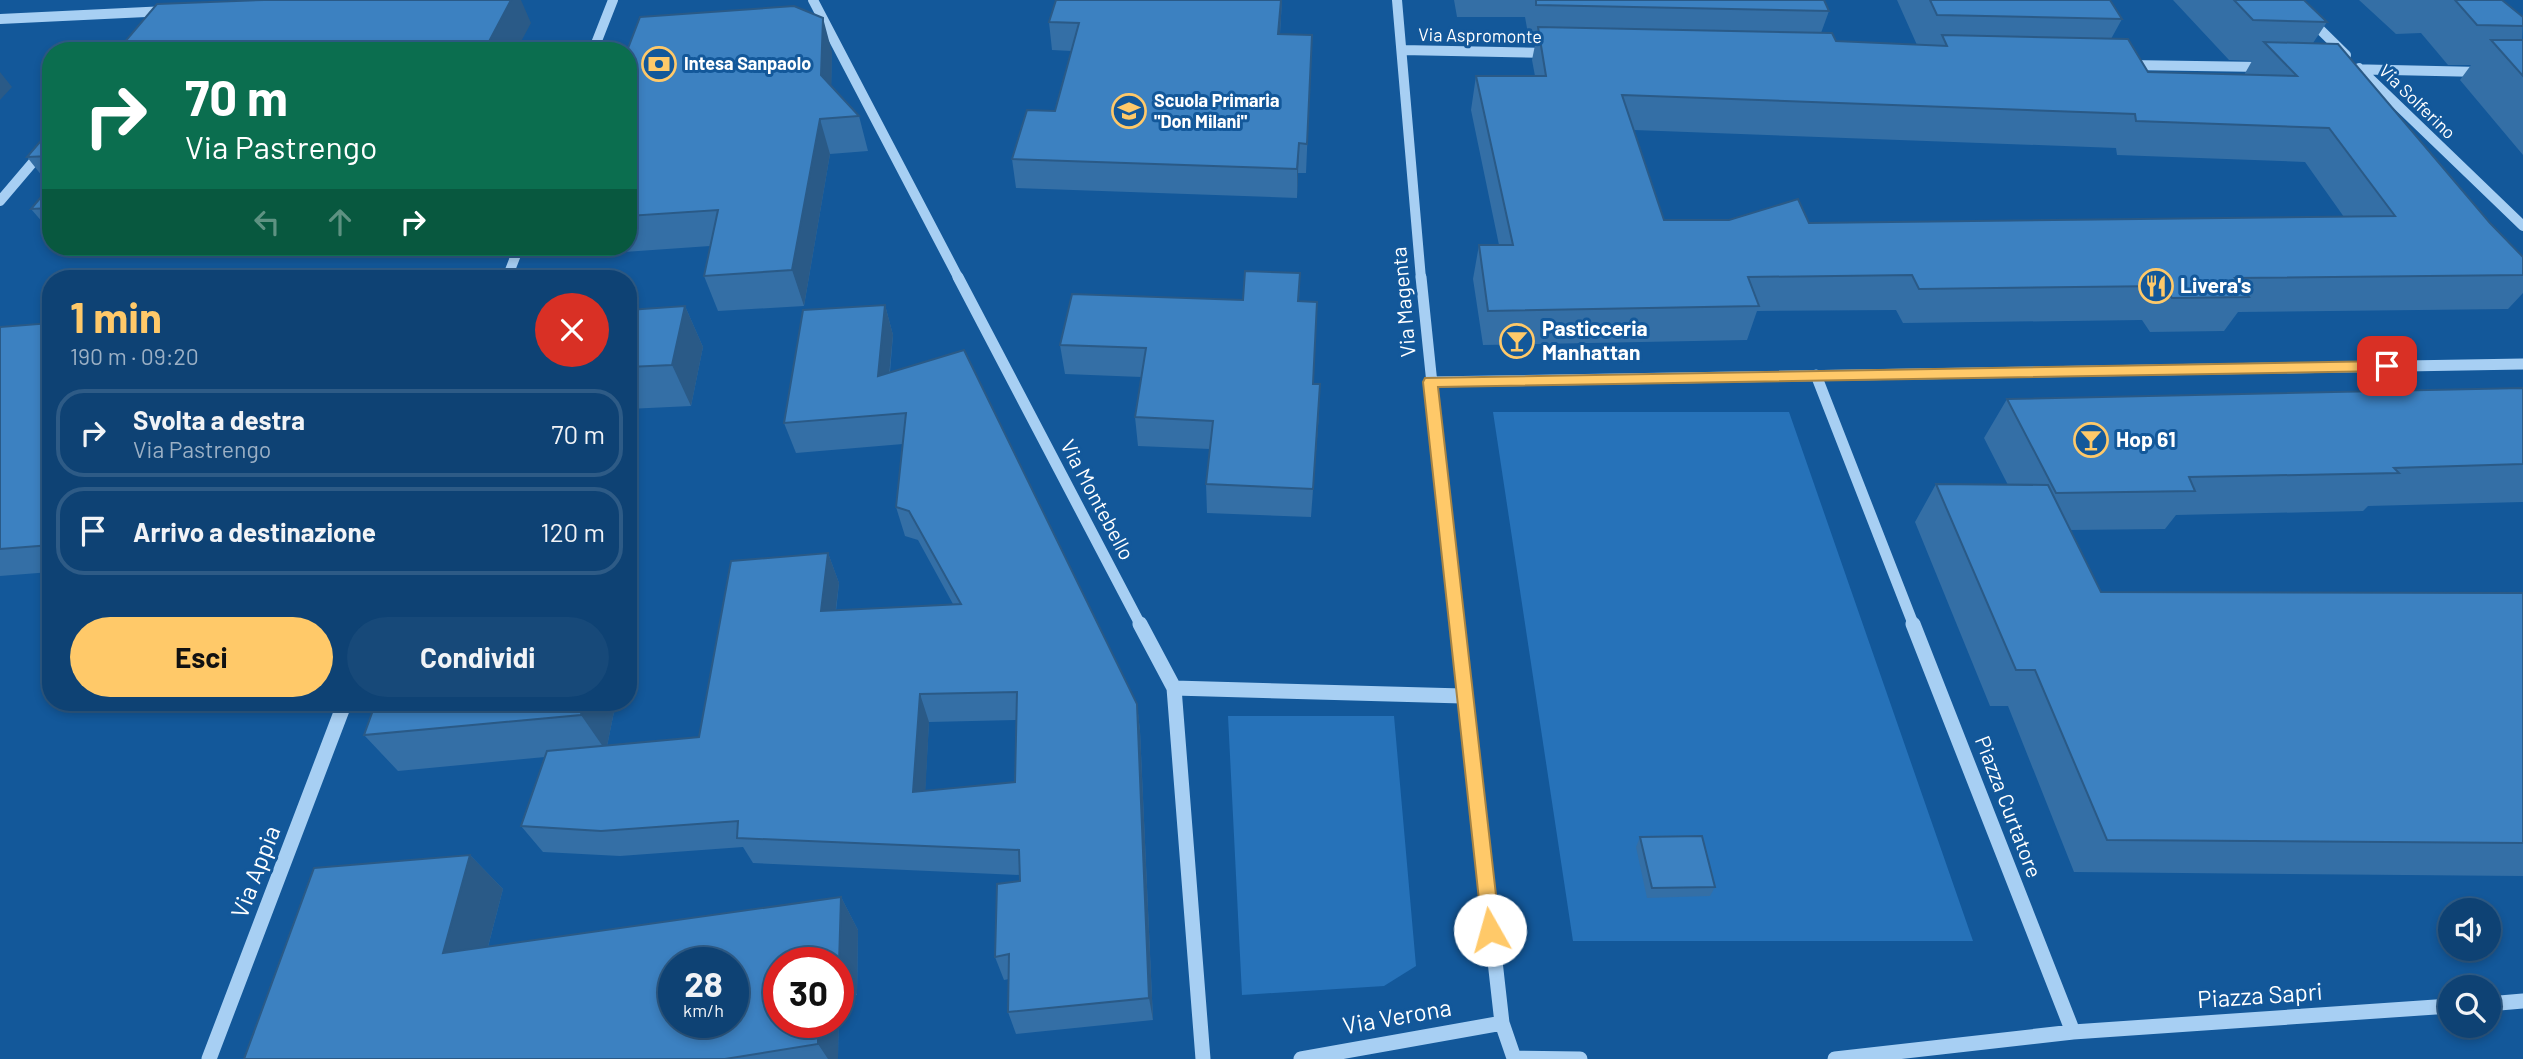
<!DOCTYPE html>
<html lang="it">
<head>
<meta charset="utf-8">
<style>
  :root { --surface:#0e4274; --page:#174979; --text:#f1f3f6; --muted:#9bb0c5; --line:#2e5b86; --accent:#ffc969 }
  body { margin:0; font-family:Barlow,sans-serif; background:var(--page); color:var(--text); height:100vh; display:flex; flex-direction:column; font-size:26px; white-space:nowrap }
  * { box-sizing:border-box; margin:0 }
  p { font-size:23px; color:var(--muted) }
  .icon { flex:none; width:38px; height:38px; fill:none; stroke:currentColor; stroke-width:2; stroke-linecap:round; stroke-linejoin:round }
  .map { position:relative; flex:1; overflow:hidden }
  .drawer { position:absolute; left:42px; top:270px; width:595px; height:441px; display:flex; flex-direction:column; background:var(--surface); border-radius:28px; box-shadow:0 4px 10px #0003,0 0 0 2px var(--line) }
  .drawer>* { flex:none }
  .banner { position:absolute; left:42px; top:42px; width:595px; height:214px; border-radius:28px; box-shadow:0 4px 10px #0003,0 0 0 2px var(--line); background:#0b6e4f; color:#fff; overflow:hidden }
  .tools { position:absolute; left:2438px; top:898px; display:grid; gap:14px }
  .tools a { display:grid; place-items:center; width:63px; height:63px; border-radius:50%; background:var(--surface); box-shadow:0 4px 10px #0003,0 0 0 2px var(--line); font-size:35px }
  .speed { position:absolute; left:658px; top:947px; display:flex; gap:14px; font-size:35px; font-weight:700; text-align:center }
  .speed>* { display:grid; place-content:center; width:91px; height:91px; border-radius:50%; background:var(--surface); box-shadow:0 4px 10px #0003,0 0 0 2px var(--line); line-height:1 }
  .speed small { font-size:18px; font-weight:400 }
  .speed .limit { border:10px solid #d22; background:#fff; color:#111 }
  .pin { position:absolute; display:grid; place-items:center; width:60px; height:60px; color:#fff; margin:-30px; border-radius:14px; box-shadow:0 4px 10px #0006 }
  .me { position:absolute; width:77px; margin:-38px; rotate:353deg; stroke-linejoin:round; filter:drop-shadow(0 0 5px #0008) }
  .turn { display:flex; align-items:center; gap:24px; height:147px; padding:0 28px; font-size:32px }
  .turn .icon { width:91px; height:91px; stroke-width:2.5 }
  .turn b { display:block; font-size:49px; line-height:60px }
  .lanes { display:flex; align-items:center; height:66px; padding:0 28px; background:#0003; justify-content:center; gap:35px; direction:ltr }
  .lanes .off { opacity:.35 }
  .round { display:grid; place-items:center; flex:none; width:74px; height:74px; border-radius:37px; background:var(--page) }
  .head { display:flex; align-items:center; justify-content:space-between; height:119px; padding:0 28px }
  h1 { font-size:42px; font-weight:700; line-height:52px; color:var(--accent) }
  .cta { display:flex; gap:14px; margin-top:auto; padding:14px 28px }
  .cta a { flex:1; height:80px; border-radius:42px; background:var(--accent); color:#111; font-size:28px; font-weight:700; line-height:80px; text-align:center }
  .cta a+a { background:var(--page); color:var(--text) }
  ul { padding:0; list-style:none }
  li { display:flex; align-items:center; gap:21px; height:88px; margin:0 14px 10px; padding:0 14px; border:4px solid var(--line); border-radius:28px }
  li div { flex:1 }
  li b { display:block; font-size:26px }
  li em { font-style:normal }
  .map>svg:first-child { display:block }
  .green { fill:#2672b9 }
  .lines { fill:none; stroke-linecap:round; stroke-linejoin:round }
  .minor-far2 { stroke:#a7cff3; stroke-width:10 }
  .minor-far1 { stroke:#a7cff3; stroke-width:11 }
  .minor { stroke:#a7cff3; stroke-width:15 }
  .wall { fill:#346fa6; fill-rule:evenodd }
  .shaded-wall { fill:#2a5a87 }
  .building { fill:#3c81c1; stroke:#2a5a87; stroke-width:2; fill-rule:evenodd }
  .route { fill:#ffc969; stroke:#a68344; stroke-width:2 }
  .labels { text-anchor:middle; stroke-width:6; stroke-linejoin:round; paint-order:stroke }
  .far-street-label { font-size:18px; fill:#fff; stroke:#13589a }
  .far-poi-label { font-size:18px; font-weight:bold; fill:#fff; stroke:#13589a; text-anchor:start }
  .poi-label { font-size:21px; font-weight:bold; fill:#fff; stroke:#13589a; text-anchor:start }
  .street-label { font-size:21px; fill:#fff; stroke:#13589a }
  .near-street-label { font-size:24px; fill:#fff; stroke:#13589a }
</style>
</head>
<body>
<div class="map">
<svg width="2523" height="1059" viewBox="0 0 2523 1059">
  <rect width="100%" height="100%" fill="#13589a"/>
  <path class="green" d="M 1493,412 L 1789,412 L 1973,941 L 1573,941 Z
    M 1228,716 L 1394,716 L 1416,966 L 1384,986 L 1242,995 Z"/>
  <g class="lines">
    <path class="minor-far2" d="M 813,0 L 959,279
      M 1397,0 L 1421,279
      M 2290,0 L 2346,55
      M 0,19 L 167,11
      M 1402,50 L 1550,53
      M 593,51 L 613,0
      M 2128,65 L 2264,67
      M 2359,68 L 2523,226
      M 2345,69 L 2481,72
      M 0,201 L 51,141
      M 507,278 L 519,247"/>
    <path class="minor-far1" d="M 958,277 L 1141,626
      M 1421,277 L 1457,626
      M 1816,375 L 1914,626
      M 1430,382 L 2523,364"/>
    <path class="minor" d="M 1140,624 L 1174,688 L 1203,1059
      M 1457,624 L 1502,1023 L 1514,1058
      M 1913,624 L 2073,1032
      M 1174,688 L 1463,696
      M 2488,1004 L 2523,1001
      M 1514,1058 L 1580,1059
      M 209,1059 L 345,702
      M 1301,1059 L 1502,1023
      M 1835,1059 L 2073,1032 L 2450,1006"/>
  </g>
  <path class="wall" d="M 1056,0 L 1282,0 L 1280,34 L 1312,35 L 1306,173 L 1298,173 L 1297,198 L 1016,188 L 1012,159 L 1055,111 L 1071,51 L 1052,50 L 1049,22 Z
    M 1454,0 L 1824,0 L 1829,11 L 1821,33 L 1836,41 L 1917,45 L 1897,0 L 2110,0 L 2122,19 L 2111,39 L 2148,72 L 2244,75 L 2252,61 L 2229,60 L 2173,0 L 2304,0 L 2327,22 L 2313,43 L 2523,275 L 2523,293 L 2508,309 L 2238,312 L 2224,331 L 2150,332 L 2142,320 L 1903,323 L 1896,310 L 1757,311 L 1747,340 L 1483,345 L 1473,279 L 1479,245 L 1499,245 L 1471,110 L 1476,76 L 1535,76 L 1532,60 L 1535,45 L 1530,45 L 1525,17 L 1457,17 ZM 1634,130 L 2116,148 L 2117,155 L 2305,162 L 2344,217 L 1809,223 L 1729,220 L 1664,220 Z
    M 2359,0 L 2502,0 L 2523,17 L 2522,40 L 2523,40 L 2523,155 L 2460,80 L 2471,65 L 2448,65 L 2421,33 L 2396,34 Z
    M 628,51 L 832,52 L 831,86 L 859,116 L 868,151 L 830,154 L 804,306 L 718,311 L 704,276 L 710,246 L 581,255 L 577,247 L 628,247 Z
    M 51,129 L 51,232 L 31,209 L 50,186 L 27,157 Z
    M 1300,273 L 1299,301 L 1319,413 L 1311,517 L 1207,513 L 1206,484 L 1210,449 L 1138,446 L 1135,417 L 1141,377 L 1065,374 L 1060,345 L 1243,300 Z
    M 885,305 L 893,335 L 890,372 L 1137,704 L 1140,731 L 1153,1020 L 1016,1034 L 1008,1012 L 1009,979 L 1004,980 L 995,957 L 1020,881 L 1020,875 L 753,863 L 743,847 L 620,856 L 543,852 L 521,826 L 545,757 L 398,771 L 364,735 L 376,702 L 616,702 L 607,746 L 699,737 L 828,553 L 839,583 L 836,611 L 953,604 L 918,540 L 905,536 L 896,507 L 903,444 L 796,453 L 784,423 ZM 1016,720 L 1015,782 L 925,791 L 929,722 Z
    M 685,306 L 703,347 L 691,406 L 628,409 L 628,310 Z
    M 51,323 L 51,572 L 0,576 L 0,327 Z
    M 2523,388 L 2523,502 L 2368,506 L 2363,511 L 2176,515 L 2165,529 L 2070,530 L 2101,592 L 2523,593 L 2523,876 L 2074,872 L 2008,706 L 1990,706 L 1915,522 L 1936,484 L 2008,485 L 1984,438 L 2007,399 Z
    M 1640,837 L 1715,887 L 1710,896 L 1647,898 L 1636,847 Z
    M 470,855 L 503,889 L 488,947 L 841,897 L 858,930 L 857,995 L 839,997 L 838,1059 L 244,1059 ZM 779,962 L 838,962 L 838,1022 Z"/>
  <path class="shaded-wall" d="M 511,0 L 521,0 L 531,23 L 516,51 L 484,51 Z
    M 1281,0 L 1282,0 L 1278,63 L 1278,34 Z
    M 823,18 L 832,52 L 831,110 L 821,75 Z
    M 0,72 L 12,87 L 0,100 Z
    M 820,119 L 830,154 L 804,306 L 792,270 Z
    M 1299,143 L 1298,173 L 1297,198 L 1297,169 Z
    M 586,271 L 590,278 L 584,278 Z
    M 885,305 L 893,335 L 886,406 L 878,376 Z
    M 685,306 L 703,347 L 691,406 L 672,365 Z
    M 1320,384 L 1319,413 L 1311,517 L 1313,489 Z
    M 828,553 L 839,583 L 832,640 L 821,611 Z
    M 920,694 L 929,722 L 924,818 L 913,792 Z
    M 583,702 L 616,702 L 606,751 L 581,715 Z
    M 1137,704 L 1140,731 L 1153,1020 L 1149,998 Z
    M 470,855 L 503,889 L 478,985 L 443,953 Z
    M 841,897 L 858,930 L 857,995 L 839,964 Z
    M 838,995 L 839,997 L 838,1059 L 828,1059 L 818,1044 L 818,1022 L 838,1022 Z"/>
  <path class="building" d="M 264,0 L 511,0 L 484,51 L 117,51 L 157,4 Z
    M 1056,0 L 1281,0 L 1278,34 L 1312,35 L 1307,144 L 1299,143 L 1297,169 L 1012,159 L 1027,110 L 1055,111 L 1079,23 L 1049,22 Z
    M 1536,0 L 1824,0 L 1829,11 L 1536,5 Z
    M 1930,0 L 2110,0 L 2122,19 L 1937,15 Z
    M 2234,0 L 2304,0 L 2327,22 L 2253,20 Z
    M 2455,0 L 2502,0 L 2523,17 L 2523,26 L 2477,25 Z
    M 794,6 L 823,18 L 821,75 L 859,116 L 820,119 L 792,270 L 704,276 L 718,210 L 628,216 L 628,51 L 627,51 L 640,17 Z
    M 1538,27 L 1832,33 L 1836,41 L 1947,46 L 1942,35 L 2128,39 L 2148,72 L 2297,76 L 2264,42 L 2338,44 L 2490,223 L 2523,257 L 2523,275 L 2235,278 L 2249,297 L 2172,298 L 2164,286 L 1919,289 L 1912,275 L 1748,277 L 1759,306 L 1488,311 L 1479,245 L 1513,245 L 1476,76 L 1546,76 ZM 1622,95 L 2135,114 L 2136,121 L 2329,128 L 2395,216 L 1809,223 L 1798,199 L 1729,220 L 1664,220 Z
    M 2491,40 L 2523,40 L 2523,76 Z
    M 51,129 L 51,156 L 27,157 Z
    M 51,185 L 51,208 L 31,209 Z
    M 586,271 L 584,278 L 534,278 L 535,277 Z
    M 1245,271 L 1300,273 L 1298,301 L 1317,302 L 1313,384 L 1320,384 L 1313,489 L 1206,484 L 1213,421 L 1135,417 L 1146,348 L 1060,345 L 1072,294 L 1243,300 Z
    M 885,305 L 878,376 L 964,350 L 1137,704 L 1149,998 L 1008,1012 L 1009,954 L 995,957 L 997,884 L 1020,881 L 1019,850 L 737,838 L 738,821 L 601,831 L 521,826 L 547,751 L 699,737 L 731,561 L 828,553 L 821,611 L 961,604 L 909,511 L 896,507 L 906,413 L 784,423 L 803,310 ZM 1017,692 L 1015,782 L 913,792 L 920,694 Z
    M 685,306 L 672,365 L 628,367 L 628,310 Z
    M 51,323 L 51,545 L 0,549 L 0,327 Z
    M 2523,388 L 2523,464 L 2394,468 L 2399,473 L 2189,477 L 2195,491 L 2056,493 L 2007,399 Z
    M 1936,484 L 2048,485 L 2101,592 L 2523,593 L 2523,843 L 2107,840 L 2035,670 L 2016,670 Z
    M 376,702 L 583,702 L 581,715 L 364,735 Z
    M 1702,836 L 1715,887 L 1652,888 L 1640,837 Z
    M 470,855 L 443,953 L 841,897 L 839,964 L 838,962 L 779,962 L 779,1022 L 818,1022 L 818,1044 L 725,1059 L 244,1059 L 314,868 ZM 674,962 L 733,962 L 733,1022 L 674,1022 Z"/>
  <path class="route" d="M 2387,361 L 2394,366 L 2387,371 L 1438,387 L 1500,930 L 1497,937 L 1490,939 L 1483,937 L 1423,382 L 1425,378 Z"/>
  <defs>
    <g id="bank-ring" transform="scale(1.75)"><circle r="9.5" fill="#13589a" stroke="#ffc969" stroke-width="1.5"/><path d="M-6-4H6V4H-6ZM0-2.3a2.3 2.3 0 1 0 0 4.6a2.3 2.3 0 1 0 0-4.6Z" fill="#ffc969"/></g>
    <g id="school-ring" transform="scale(1.75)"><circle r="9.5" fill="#13589a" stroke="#ffc969" stroke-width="1.5"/><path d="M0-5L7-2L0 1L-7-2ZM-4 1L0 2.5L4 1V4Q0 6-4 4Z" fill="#ffc969"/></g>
    <g id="restaurant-ring" transform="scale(1.75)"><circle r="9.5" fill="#13589a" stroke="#ffc969" stroke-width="1.5"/><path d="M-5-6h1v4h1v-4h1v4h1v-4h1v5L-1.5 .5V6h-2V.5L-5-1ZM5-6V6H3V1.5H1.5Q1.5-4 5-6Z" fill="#ffc969"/></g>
    <g id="bar-ring" transform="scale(1.75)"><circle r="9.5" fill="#13589a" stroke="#ffc969" stroke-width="1.5"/><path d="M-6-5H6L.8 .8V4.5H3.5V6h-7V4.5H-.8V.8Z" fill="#ffc969"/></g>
  </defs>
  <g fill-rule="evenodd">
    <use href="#bank-ring" x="659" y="64"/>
    <use href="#school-ring" x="1129" y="111"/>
    <use href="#restaurant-ring" x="2156" y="286"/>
    <use href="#bar-ring" x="1517" y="341"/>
    <use href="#bar-ring" x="2091" y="440"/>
  </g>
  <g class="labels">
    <g class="far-street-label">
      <text transform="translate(1480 36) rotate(1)" y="6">Via Aspromonte</text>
      <text transform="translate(2417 102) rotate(44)" y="6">Via Solferino</text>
    </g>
    <g class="far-poi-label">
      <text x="684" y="70">Intesa Sanpaolo</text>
      <text x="1154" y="107">Scuola Primaria<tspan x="1154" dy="21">"Don Milani"</tspan></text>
    </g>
    <g class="poi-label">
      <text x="2180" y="293">Livera's</text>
      <text x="1542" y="336">Pasticceria<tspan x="1542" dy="24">Manhattan</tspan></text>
      <text x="2116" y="447">Hop 61</text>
    </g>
    <g class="street-label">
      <text transform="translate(1404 302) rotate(-95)" y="7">Via Magenta</text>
      <text transform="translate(1097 500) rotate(62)" y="7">Via Montebello</text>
      <text transform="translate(2008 807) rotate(69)" y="7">Piazza Curtatore</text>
    </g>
    <g class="near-street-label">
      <text transform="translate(256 872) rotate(-69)" y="8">Via Appia</text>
      <text transform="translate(2260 996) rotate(-4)" y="8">Piazza Sapri</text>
      <text transform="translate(1397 1017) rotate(-10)" y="8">Via Verona</text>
    </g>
  </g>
</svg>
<div class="tools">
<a><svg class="icon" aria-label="sound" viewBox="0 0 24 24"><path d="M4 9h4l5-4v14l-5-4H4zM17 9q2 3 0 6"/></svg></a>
<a><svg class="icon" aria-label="search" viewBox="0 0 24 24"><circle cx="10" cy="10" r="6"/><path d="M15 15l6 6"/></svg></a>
</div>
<div class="speed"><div>28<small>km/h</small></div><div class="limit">30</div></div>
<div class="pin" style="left:2387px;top:366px;background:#d93025"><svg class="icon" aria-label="arrive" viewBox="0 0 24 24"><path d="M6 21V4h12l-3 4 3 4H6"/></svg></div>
<svg class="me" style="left:1490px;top:930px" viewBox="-20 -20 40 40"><circle r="19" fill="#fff"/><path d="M0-13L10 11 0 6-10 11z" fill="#ffc969"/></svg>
<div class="banner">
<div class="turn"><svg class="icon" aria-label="right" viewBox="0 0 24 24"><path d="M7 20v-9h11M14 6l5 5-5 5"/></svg><div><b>70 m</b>Via Pastrengo</div></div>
<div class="lanes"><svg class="icon off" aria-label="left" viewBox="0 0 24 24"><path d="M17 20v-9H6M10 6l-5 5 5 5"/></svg><svg class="icon off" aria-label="ahead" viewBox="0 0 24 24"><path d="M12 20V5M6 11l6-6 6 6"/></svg><svg class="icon" aria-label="right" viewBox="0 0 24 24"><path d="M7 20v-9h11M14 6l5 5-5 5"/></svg></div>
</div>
<section class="drawer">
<div class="head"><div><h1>1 min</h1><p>190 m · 09:20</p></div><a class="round" style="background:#d93025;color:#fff"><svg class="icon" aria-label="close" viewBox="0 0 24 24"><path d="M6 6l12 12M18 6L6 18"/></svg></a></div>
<ul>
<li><svg class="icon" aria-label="right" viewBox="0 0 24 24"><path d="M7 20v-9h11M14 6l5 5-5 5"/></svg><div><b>Svolta a destra</b><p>Via Pastrengo</p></div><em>70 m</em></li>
<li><svg class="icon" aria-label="arrive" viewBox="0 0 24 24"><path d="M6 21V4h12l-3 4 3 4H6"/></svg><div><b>Arrivo a destinazione</b></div><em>120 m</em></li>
</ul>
<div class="cta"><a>Esci</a><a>Condividi</a></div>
</section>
</div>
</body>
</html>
